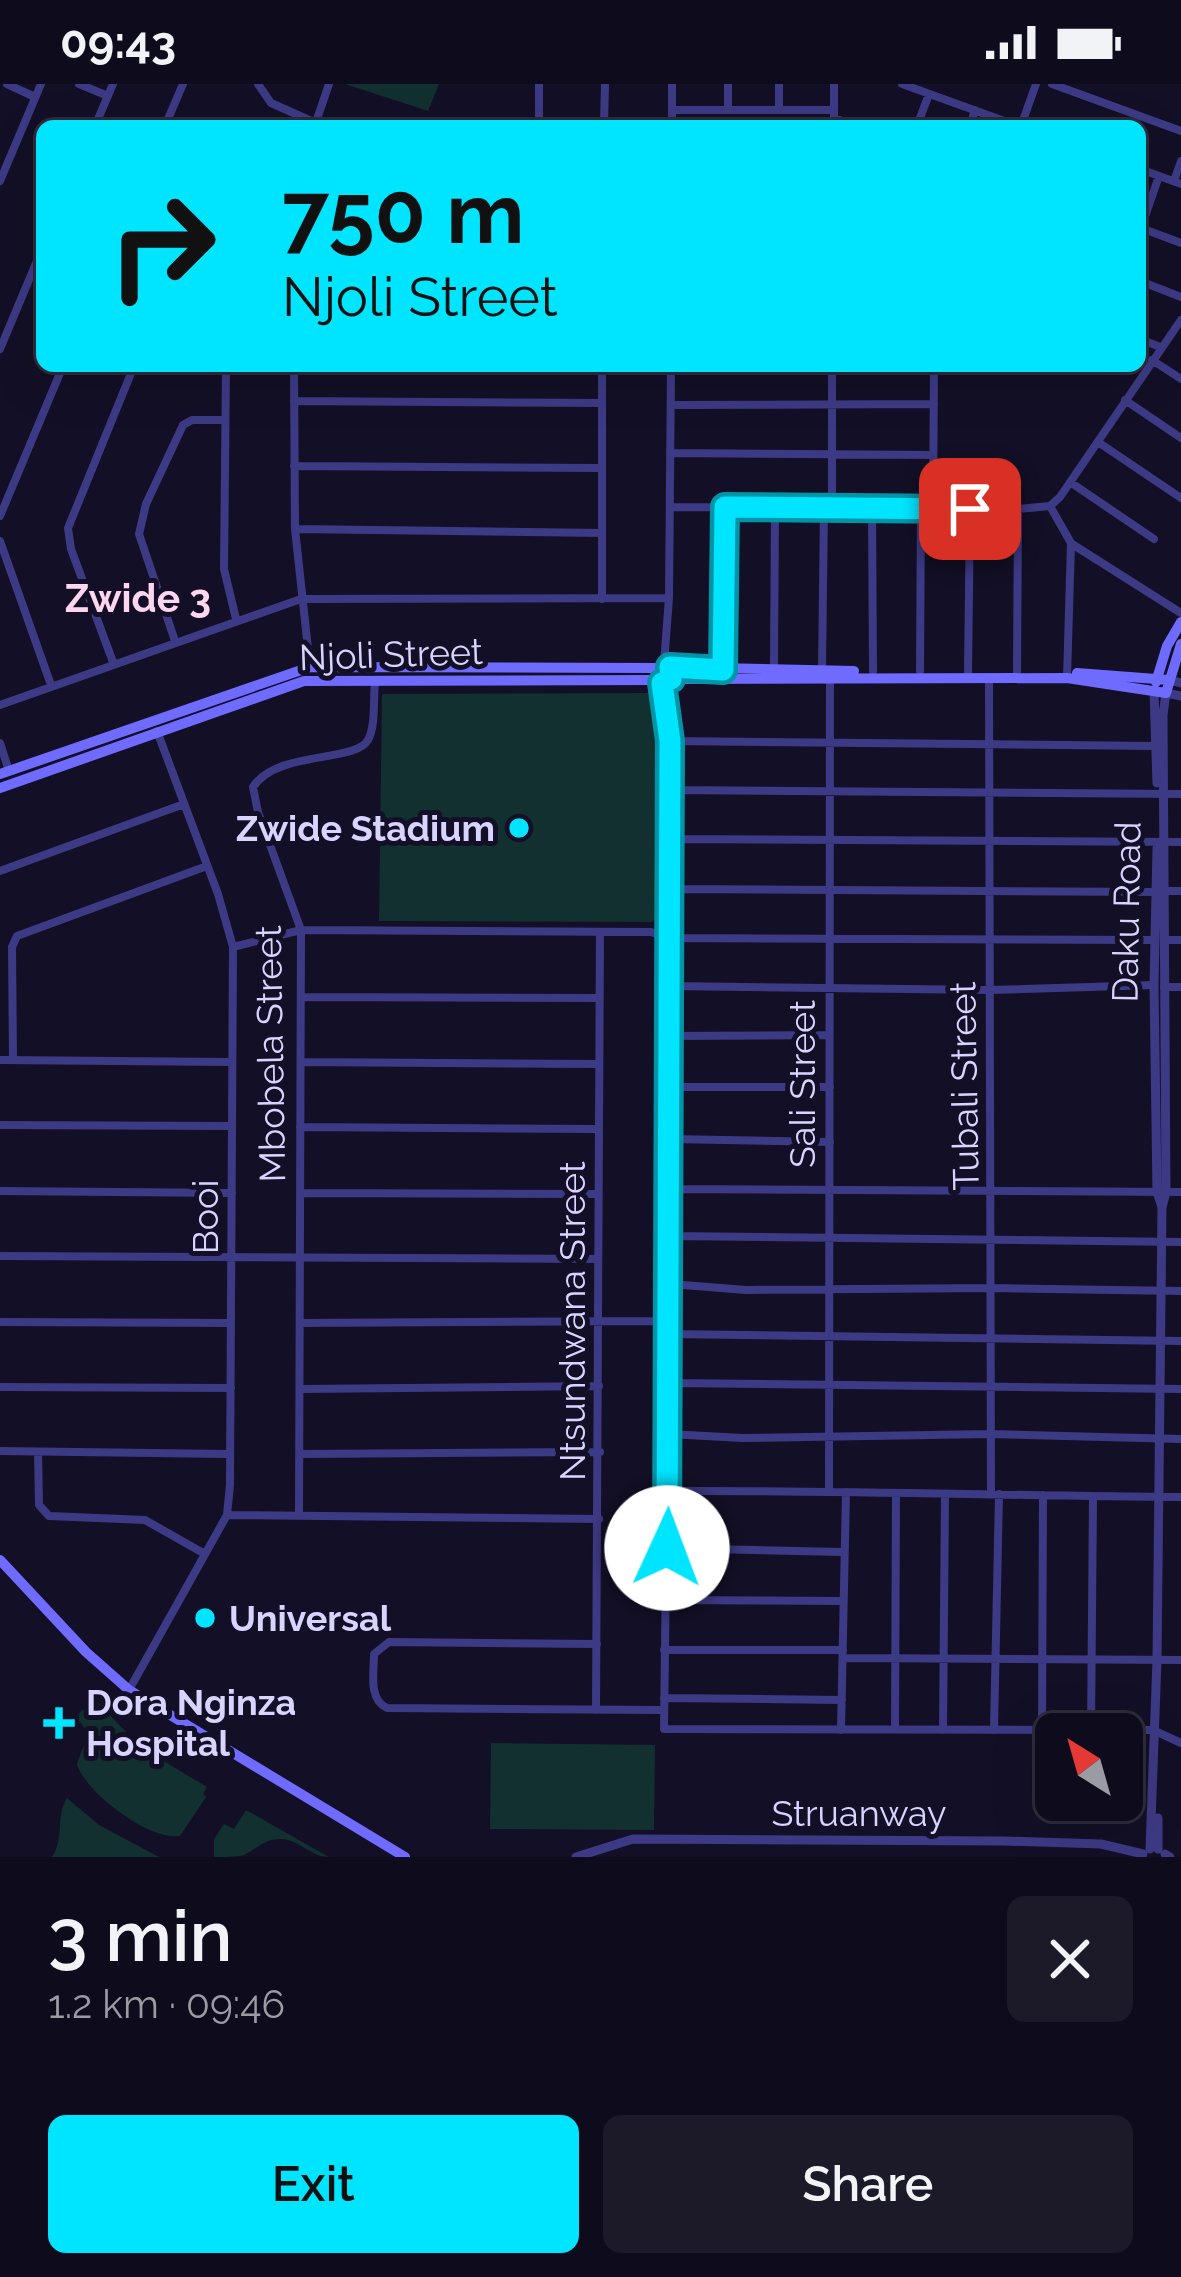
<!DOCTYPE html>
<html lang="en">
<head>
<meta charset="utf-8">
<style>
  :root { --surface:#0e0b1c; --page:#1c1929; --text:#f1f3f6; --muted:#9b9ba3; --line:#2e2b3b; --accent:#00e5ff }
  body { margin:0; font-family:Raleway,sans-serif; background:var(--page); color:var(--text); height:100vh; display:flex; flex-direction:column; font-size:45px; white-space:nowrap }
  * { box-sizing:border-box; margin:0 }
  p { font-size:39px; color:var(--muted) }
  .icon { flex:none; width:66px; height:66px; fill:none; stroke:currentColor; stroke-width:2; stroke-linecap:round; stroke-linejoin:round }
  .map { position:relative; height:1773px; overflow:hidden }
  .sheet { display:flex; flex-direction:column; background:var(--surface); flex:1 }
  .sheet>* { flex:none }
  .hud { position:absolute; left:36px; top:36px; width:1110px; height:252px; border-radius:18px; box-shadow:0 12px 48px #0002,0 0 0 3px var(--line); background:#00e5ff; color:#111; overflow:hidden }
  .needle { width:78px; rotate:323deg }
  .buttons { position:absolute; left:1035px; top:1629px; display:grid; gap:24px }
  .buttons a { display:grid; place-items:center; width:108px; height:108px; border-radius:18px; background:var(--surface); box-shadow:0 12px 48px #0002,0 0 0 3px var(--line); font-size:60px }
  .pin { position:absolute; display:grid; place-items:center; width:102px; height:102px; color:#fff; margin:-51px; border-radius:24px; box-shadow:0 6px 18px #0006 }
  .me { position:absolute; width:132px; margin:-66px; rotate:2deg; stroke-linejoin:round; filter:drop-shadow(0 0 9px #0008) }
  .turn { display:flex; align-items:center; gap:42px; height:252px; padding:0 48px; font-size:54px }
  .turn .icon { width:156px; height:156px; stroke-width:2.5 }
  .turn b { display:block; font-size:84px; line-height:102px }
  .round { display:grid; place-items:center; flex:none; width:126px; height:126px; border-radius:18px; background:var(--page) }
  .head { display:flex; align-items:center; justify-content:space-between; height:204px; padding:0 48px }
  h1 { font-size:72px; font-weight:600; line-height:90px }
  .action { display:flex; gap:24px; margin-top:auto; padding:24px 48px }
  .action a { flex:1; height:138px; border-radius:18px; background:var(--accent); color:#111; font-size:48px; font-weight:600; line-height:138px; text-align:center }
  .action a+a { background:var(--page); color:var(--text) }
  .status { display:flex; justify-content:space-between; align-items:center; height:84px; padding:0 60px; background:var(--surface); direction:ltr }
  .status svg { height:33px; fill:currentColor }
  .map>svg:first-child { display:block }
  .green { fill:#12302f }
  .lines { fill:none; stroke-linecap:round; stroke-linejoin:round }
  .minor { stroke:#3d3a85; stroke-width:8 }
  .tertiary { stroke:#3d3a85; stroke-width:9 }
  .secondary { stroke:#6f6bff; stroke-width:10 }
  .route-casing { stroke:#0095a6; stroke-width:30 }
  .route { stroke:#00e5ff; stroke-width:21 }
  .poi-dot { fill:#00e5ff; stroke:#130f26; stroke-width:4.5 }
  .labels { text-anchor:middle; stroke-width:10; stroke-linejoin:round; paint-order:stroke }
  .street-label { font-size:36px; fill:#d9d4ff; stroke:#130f26 }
  .poi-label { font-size:36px; font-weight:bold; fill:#d9d4ff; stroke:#130f26; text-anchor:start }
  .neighbourhood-label { font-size:39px; font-weight:bold; fill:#ffd6f0; stroke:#130f26 }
</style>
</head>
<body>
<div class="status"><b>09:43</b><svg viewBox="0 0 49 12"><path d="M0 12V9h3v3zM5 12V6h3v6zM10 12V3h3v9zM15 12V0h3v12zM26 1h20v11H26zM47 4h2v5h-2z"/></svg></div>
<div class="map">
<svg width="1181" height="1773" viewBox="0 0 1181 1773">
  <rect width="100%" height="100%" fill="#130f26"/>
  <path class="green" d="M 345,0 L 439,0 L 428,27 Z
    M 656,609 L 659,831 L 652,838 L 379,837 L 382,610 Z
    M 94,1615 L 142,1664 L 207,1703 L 203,1710 L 206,1713 L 180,1752 C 150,1757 87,1710 77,1681 C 81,1662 97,1648 74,1634 Z
    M 491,1659 L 655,1661 L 654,1746 L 490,1745 Z
    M 67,1714 L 99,1741 L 159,1773 L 52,1773 C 65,1754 55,1732 67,1714 Z
    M 246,1726 L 329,1773 C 310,1773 301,1756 281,1755 C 264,1755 258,1764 244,1771 C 236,1773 223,1773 214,1773 L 214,1755 L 224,1740 L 234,1745 Z"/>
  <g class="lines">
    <path class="minor" d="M 7,0 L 35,13
      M 79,0 L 108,12
      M 258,0 L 271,19 L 316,39
      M 902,0 L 1018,42
      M 1052,0 L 1181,47
      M 728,25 L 728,0
      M 779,25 L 779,0
      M 672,26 L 834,26
      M 834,34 L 856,42
      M 315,41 L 329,0
      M 95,42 L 113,0
      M 165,42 L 183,0
      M 539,42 L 539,0
      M 604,42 L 605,0
      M 672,42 L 672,0
      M 834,42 L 834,0
      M 917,42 L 929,10
      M 970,42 L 975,26
      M 1021,42 L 1036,0
      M 1140,85 L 1181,100
      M 0,97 L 41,0
      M 1174,97 L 1181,77
      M 1141,144 L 1181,159
      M 1140,147 L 1159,92
      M 1140,197 L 1181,213
      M 1140,255 L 1160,263
      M 0,265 L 42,165
      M 1152,276 L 1181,295
      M 226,282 L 224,485 L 236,535
      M 294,282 L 295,445 L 310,583
      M 1125,316 L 1181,354
      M 294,317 L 602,319
      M 671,321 L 934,320
      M 1098,358 L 1181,414
      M 671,369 L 933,371
      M 294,382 L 602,384
      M 1070,398 L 1154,455
      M 933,422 L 934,282
      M 1050,422 L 1071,459 L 1067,594
      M 671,423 L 1018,425 L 1050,422 L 1060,413 L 1181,236
      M 832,423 L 832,282
      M 872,425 L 873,587
      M 0,432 L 63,282
      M 295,445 L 602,449
      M 0,457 L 51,601
      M 1072,460 L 1181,529
      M 602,515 L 602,282
      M 175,557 L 139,450 L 146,420 L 183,341 L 192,336 L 224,336
      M 113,578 L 71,465 L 68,444 L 134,282
      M 664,580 L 669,514 L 671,282
      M 723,584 L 725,423
      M 774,585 L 775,424
      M 822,587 L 824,423
      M 920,587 L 921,424
      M 968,588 L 970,425
      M 1017,588 L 1018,425
      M 989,593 L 991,1410
      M 662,599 L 670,657 L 668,952 L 672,1003 L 664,1645 L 1153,1646 L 1181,1659
      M 0,621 L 301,515 L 669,514
      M 671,657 L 1155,662
      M 0,659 L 9,687
      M 670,706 L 1181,710
      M 670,755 L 1181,758
      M 0,787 L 184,720
      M 669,805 L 1156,808
      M 1164,807 L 1181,807
      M 1164,856 L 1181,856
      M 233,863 L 301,846 L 651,848 L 668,854 L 1155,856
      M 669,902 L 990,906 L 1154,901
      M 1164,903 L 1181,903
      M 303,913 L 598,914
      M 668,952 L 828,951
      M 0,976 L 231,978
      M 13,976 L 12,863 L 17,852 L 207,782
      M 301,978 L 599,980
      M 672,1003 L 830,1003
      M 0,1041 L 232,1042
      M 300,1043 L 598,1045
      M 671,1055 L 830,1058
      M 669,1105 L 1181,1108
      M 0,1107 L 232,1109
      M 301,1109 L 597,1110
      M 671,1152 L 1181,1158
      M 0,1172 L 596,1175
      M 670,1200 L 746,1206 L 992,1204 L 1181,1207
      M 0,1238 L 231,1239
      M 300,1239 L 668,1237
      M 669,1250 L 1181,1257
      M 670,1299 L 1181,1305
      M 0,1303 L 231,1304
      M 301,1305 L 599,1302
      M 669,1350 L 742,1354 L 991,1350 L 1181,1355
      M 0,1367 L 230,1370
      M 38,1368 L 39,1421 L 49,1432 L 145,1436 L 205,1470
      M 300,1370 L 600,1368
      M 829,1406 L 830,594
      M 669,1407 C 840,1406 1010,1412 1181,1413
      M 227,1431 L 599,1435
      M 299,1431 L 301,846 L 258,728 L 253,703 C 277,666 355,679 368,656 C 376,642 373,614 375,598
      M 667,1464 L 842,1468
      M 664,1516 L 842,1517
      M 597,1560 L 389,1558 L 374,1570 C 374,1589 368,1615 387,1624 L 663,1626
      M 664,1566 L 843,1566
      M 843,1574 L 1181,1576
      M 129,1606 L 227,1431 L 230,1401 L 233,863 L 218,810 L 157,647
      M 664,1614 L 842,1616
      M 596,1626 L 600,849
      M 895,1645 L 896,1411
      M 841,1646 L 846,1408
      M 943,1646 L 945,1411
      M 994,1646 L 999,1410
      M 1042,1646 L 1043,1411
      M 1091,1646 L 1093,1413"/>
    <path class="tertiary" d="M 1169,596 L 1181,599
      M 1154,607 L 1157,699
      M 1157,764 L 1154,901 L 1157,1108 L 1162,1123
      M 1158,1734 L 1158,1765
      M 1150,1765 L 1157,1576 L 1162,1123 L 1166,1108 L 1163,631 L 1166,609 L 1181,612
      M 1165,1770 L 1170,1773
      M 576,1773 L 633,1755 L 1004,1757 L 1101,1760 L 1143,1770"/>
    <path class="secondary" d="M 670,583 L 854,587
      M 1077,589 L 1169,596
      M 671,595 L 1067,594 L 1166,609 L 1181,560
      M 1156,598 L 1167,562 L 1181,538
      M 0,690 L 310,583 L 656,584
      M 0,704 L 304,597 L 657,596
      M 0,1476 L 86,1568 L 129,1606 L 405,1773"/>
  </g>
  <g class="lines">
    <g class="route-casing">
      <path id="route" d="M 667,1464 L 670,657 L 662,599 L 671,595 L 670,583 L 723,586 L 725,423 L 970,425"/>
    </g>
    <use href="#route" class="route"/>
  </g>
  <g class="poi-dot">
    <circle cx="519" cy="744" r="12"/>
    <circle cx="205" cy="1534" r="12"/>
    <path d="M53 1621h12v12h12v12h-12v12h-12v-12h-12v-12h12z"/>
  </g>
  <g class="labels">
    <g class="street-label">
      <text transform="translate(391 570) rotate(-2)" y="13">Njoli Street</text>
      <text transform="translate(1126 828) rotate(-89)" y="13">Daku Road</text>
      <text transform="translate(270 970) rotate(-91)" y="13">Mbobela Street</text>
      <text transform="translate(802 1000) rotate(-90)" y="13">Sali Street</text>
      <text transform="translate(964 1002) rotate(-91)" y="13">Tubali Street</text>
      <text transform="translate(205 1133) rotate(-90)" y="13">Booi</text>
      <text transform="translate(572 1237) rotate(-90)" y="13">Ntsundwana Street</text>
      <text x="859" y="1742">Struanway</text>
    </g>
    <g class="poi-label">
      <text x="495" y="757" text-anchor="end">Zwide Stadium</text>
      <text x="229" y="1547">Universal</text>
      <text x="86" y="1631">Dora Nginza<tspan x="86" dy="41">Hospital</tspan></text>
    </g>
    <g class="neighbourhood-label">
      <text x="138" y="528">Zwide 3</text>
    </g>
  </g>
</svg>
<div class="buttons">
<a><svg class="needle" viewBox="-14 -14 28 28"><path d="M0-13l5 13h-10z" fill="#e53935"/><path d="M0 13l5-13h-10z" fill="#9b9ba3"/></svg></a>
</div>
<div class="pin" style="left:970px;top:425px;background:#d93025"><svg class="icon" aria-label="arrive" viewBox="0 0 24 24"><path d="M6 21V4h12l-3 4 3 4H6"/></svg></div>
<svg class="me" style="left:667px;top:1464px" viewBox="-20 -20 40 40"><circle r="19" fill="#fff"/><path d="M0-13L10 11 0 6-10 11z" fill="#00e5ff"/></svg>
<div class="hud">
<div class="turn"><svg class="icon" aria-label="right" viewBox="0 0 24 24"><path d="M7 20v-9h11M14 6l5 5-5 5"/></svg><div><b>750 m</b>Njoli Street</div></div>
</div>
</div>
<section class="sheet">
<div class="head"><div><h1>3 min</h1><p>1.2 km · 09:46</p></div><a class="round"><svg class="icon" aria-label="close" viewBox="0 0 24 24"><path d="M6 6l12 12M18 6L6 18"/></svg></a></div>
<div class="action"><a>Exit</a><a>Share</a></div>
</section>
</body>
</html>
